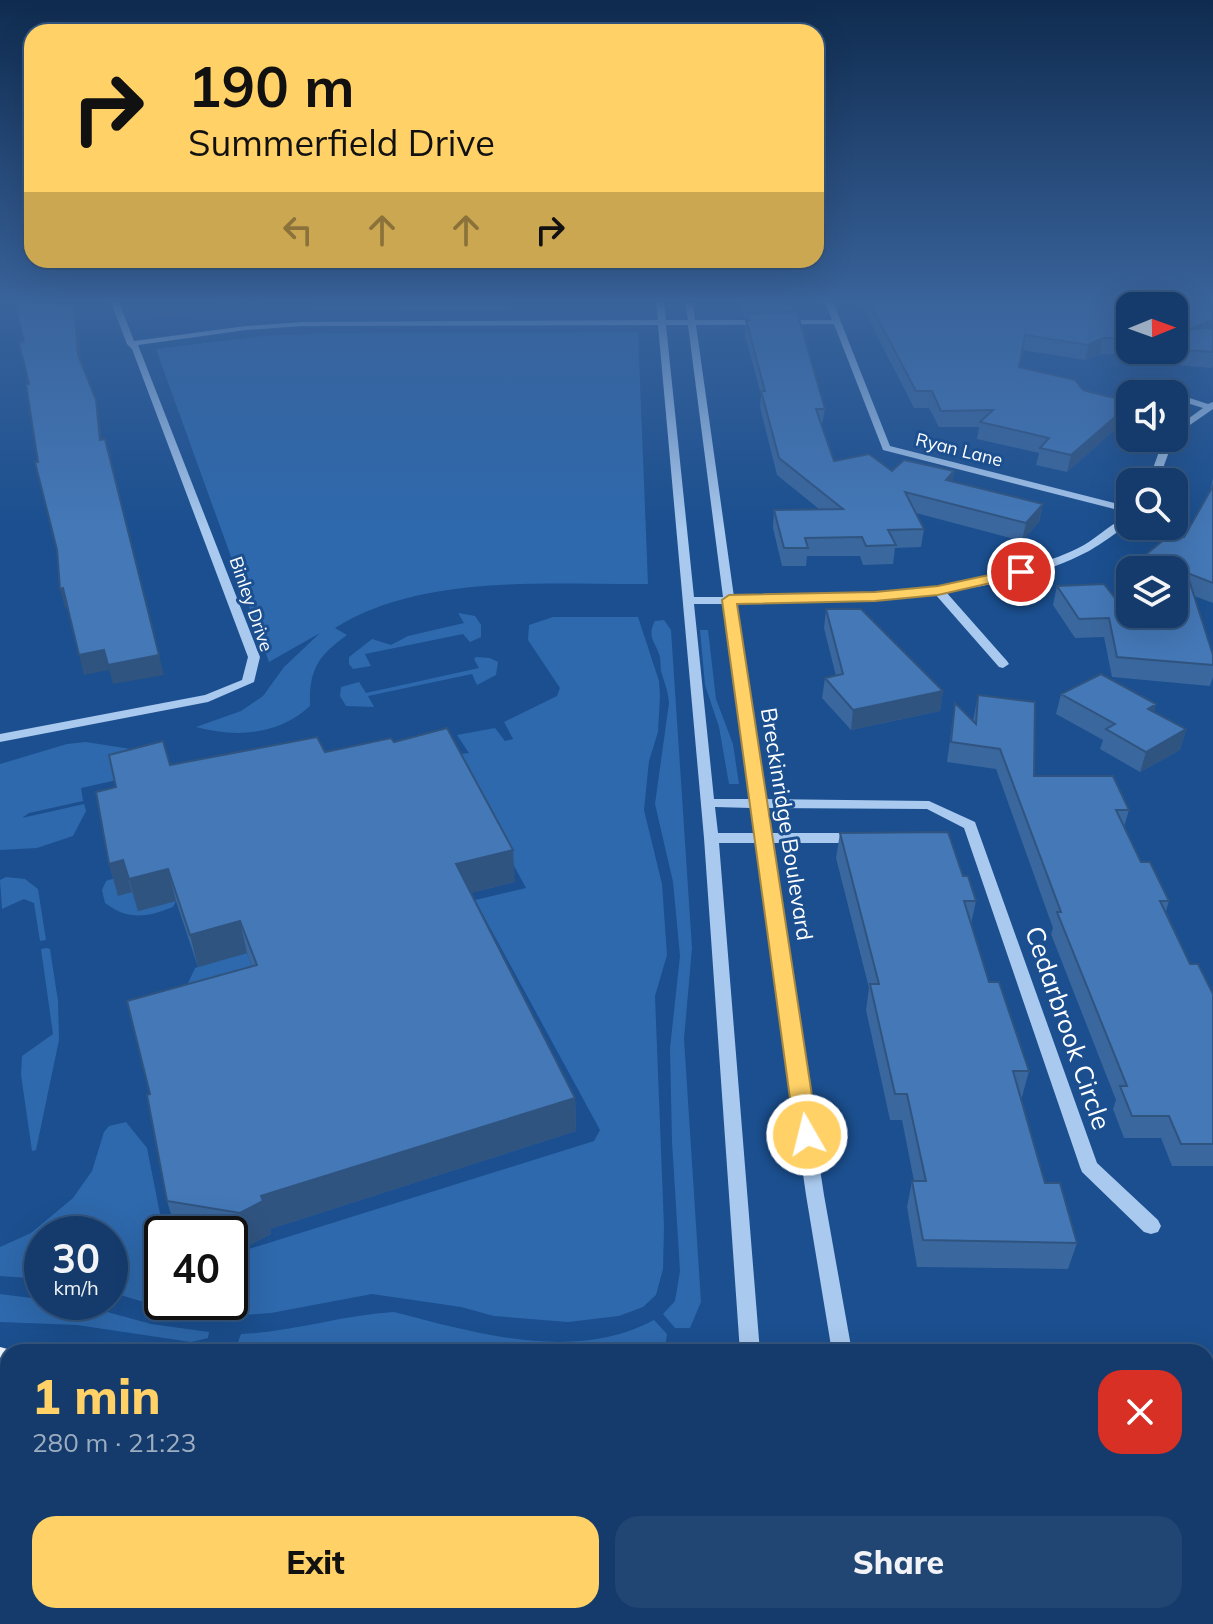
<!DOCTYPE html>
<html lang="en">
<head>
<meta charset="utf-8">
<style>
  :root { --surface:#143b6b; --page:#214673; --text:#f1f3f6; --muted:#9dadc1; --line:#33557e; --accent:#ffd166 }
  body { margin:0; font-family:Mulish,sans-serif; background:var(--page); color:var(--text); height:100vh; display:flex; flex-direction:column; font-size:30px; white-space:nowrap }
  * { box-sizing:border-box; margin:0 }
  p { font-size:26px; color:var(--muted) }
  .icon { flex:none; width:44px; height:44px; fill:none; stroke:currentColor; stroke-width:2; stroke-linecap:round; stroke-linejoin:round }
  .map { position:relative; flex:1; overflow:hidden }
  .details { position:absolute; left:0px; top:1344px; width:1214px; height:280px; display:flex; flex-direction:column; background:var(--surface); border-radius:24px 24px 0 0; box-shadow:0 8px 32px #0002,0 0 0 2px var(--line) }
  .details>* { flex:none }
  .banner { position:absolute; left:24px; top:24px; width:800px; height:244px; border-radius:24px; box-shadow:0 8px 32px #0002,0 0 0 2px var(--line); background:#ffd166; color:#111; overflow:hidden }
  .needle { width:52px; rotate:89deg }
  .buttons { position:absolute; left:1116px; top:292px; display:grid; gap:16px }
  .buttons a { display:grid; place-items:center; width:72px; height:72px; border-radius:16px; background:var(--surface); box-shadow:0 8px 32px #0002,0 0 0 2px var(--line); font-size:40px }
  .speed { position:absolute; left:24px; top:1216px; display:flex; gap:16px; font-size:40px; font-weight:700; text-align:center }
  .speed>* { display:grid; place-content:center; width:104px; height:104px; border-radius:50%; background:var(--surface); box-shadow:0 8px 32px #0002,0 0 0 2px var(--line); line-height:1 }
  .speed small { font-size:20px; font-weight:400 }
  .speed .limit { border:4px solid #111; border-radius:12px; background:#fff; color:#111 }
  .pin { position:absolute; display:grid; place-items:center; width:68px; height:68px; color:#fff; margin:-34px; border:4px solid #fff; border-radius:50%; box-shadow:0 2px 8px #0007 }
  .me { position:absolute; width:88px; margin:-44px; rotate:352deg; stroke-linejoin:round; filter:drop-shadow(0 0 6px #0008) }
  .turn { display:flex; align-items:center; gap:28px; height:168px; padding:0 32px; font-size:36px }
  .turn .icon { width:104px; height:104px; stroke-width:2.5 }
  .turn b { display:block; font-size:56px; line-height:68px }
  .lanes { display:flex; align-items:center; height:76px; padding:0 32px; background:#0003; justify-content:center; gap:40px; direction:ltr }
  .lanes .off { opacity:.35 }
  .round { display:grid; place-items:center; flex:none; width:84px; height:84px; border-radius:24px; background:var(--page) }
  .overview { display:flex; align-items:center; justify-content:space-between; height:136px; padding:0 32px }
  h1 { font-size:48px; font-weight:800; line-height:60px; color:var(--accent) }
  .action { display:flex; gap:16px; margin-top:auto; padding:16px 32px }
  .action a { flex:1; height:92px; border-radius:24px; background:var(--accent); color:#111; font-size:32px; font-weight:800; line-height:92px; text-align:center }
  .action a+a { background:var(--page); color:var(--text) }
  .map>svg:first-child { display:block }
  .green { fill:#2e69ad }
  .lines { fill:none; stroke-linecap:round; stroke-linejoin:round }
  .minor { fill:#a9c9ee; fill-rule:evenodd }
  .major { fill:#f0f6ff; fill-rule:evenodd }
  .wall { fill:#3a679d; fill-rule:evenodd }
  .shaded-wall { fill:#305480 }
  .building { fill:#4478b7; stroke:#305480; stroke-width:2 }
  .route { fill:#ffd166; stroke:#a68842; stroke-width:2 }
  .labels { text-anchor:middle; stroke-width:6; stroke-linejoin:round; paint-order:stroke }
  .far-street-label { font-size:18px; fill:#fff; stroke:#1b4f8f }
  .street-label { font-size:22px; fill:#fff; stroke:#1b4f8f }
  .near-street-label { font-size:26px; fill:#fff; stroke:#1b4f8f }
</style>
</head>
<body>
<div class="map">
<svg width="1213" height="1624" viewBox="0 0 1213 1624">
  <rect width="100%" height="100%" fill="#1b4f8f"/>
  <path class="green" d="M 638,332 L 648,584 C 548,585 422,573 335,628 L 347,635 C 318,656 309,669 310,706 C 279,735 236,738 196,727 L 241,711 L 263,696 L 284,667 L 320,633 L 269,662 L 156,349 L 262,336 L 329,333 Z
    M 458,613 L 475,616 L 481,625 L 481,637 L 470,642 L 463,634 L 365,654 L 371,666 L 353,669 L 349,664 L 349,657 L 372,639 L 391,645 L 408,636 L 464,623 Z
    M 553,617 L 638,617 L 659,681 L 660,696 L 658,732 L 649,761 L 644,810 L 662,884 L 667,955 L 655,996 L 664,1227 L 663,1269 L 656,1295 L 643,1307 L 619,1316 L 568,1322 L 494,1316 L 461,1307 L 372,1294 L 271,1313 L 229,1316 L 161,1307 L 110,1292 L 110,1234 L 42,1234 L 42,1279 L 0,1276 L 0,1247 L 31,1233 L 73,1198 L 92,1171 L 104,1132 L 109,1126 L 126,1122 L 147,1148 L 164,1234 L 162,1302 L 230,1302 L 230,1255 L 594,1141 L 600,1130 L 475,900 L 526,888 L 454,755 L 469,753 L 457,735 L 495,728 L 505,741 L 513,739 L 504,722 L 557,696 L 560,688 L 528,640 L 529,625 Z
    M 664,620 L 671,630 L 692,948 L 684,1039 L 701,1302 L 690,1328 L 675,1328 L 663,1314 L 675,1301 L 680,1271 L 672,1142 L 670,1048 L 680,956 L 673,882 L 655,804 L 669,703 C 668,690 664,682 661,671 C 660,666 661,662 660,657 C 656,642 646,637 655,621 Z
    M 700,630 L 708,630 L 716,699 L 733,744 L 739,784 L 729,784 L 719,727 L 705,685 Z
    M 476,657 L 490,658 L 498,662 L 496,675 L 477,685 L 472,674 L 368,696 L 374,707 L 346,706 L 340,696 L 341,687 L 359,682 L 366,693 L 479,668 L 474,659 Z
    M 86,742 L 143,751 L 167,769 L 81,788 L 83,801 L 29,813 L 22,818 L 84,804 L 86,811 L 73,836 L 37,848 L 0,850 L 0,764 L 67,744 Z
    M 6,877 L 25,879 L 38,889 L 46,940 L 40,941 L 34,903 L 24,899 L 2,909 L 0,880 Z
    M 115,878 L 118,895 L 132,892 L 138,911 L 176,901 L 173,907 C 147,917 129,921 105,903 L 102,890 L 106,881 Z
    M 47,948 L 50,949 L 58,1001 L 59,1040 L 36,1150 L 32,1151 L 21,1075 L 22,1056 L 53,1034 L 41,949 Z
    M 247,953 L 264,997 L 183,994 L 195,968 Z
    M 0,1294 L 78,1304 L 151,1324 L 209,1332 L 208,1338 L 191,1342 L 77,1325 L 0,1322 Z
    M 394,1312 C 476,1333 574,1363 654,1320 L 667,1334 L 665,1347 L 641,1352 L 618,1349 L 617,1342 L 588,1342 L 586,1346 L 570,1350 L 362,1345 L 250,1351 L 238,1342 L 241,1334 C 292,1332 342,1315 394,1312 Z"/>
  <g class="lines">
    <path class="minor" d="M 111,302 L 119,302 L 134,341 L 246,326 L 303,322 L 658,320 L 656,302 L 664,302 L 666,320 L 688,320 L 685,302 L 693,302 L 695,320 L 832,320 L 825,302 L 833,302 L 890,446 L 1130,507 L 1130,513 L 883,450 L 834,324 L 696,325 L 734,597 C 828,594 945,598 1033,566 C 1049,560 1068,554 1084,545 C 1099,536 1113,522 1130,515 L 1130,523 C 1117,532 1103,543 1089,551 C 1045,574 994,585 946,592 L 1007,661 L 1009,664 L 1003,668 L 999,667 L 935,594 L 858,600 L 735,603 L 764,799 L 929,801 L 975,822 L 1097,1163 L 1158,1220 L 1161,1226 L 1158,1232 L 1151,1234 L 1144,1232 L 1082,1172 L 1080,1167 L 964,828 L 927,809 L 765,808 L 769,833 L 856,833 L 863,838 L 856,843 L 770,843 L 824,1195 L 852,1352 L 832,1352 L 806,1195 L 756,843 L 719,843 L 760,1352 L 740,1352 L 704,838 L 658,325 L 303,326 L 246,330 L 138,345 L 260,657 L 254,682 L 208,702 L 0,742 L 0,734 L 205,695 L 242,680 L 248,657 L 132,349 L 127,344 ZM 666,325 L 688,325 L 723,597 L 694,597 ZM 694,604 L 724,604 L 750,799 L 714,799 ZM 715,807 L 751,808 L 755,833 L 718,833 Z
      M 1132,380 L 1170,392 L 1171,394 L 1158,394 L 1129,385 L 1128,383 Z
      M 1174,393 L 1208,404 L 1213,402 L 1213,409 L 1174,436 L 1174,429 L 1203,408 L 1174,399 L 1174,394 L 1172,394 Z
      M 1164,438 L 1174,438 L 1158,482 L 1148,482 Z
      M 841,1616 L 865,1616 L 868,1624 L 844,1624 Z
      M 921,1616 L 945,1616 L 948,1624 L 924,1624 Z"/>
    <path class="major" d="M 0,1347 L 19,1352 L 8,1352 L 8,1375 L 0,1375 Z
      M 1206,1375 L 1213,1376 L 1213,1404 L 1206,1403 Z
      M 0,1482 L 8,1483 L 8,1515 L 0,1514 Z
      M 1206,1506 L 1213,1507 L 1213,1539 L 1206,1538 Z"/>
  </g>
  <path class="wall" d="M 217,302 L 277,302 L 267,307 L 254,303 L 241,308 Z
    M 311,302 L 525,302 L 510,310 L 312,309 Z
    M 740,302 L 794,302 L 793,312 L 825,409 L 822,425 L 834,461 L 892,471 L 954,471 L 952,482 L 1043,504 L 1039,522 L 1022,541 L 916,513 L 924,529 L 921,547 L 895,548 L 893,564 L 863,565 L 860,556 L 807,556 L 806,566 L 782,566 L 773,528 L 774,510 L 819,509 L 777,475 L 760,407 L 761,395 L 745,335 L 746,320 L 748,320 L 748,317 L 744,317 Z
    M 860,302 L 1213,302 L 1213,366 L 1212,368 L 1130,361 L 1124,354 L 1100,354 L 1085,360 L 1022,350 L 1019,367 L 1083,390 L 1128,418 L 1067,472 L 1036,465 L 1039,453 L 977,439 L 979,427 L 939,427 L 929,408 L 914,408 ZM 1130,306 L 1174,306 L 1174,350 L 1130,350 Z
    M 1213,478 L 1213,603 L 1194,596 L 1213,665 L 1213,677 L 1210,686 L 1112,677 L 1104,637 L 1075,638 L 1053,605 L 1057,586 L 1118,602 L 1174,614 L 1174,570 L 1141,570 L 1144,556 L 1184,537 L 1211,490 L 1210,490 Z
    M 826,609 L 943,691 L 940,711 L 851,730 L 822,698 L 825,678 L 836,676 L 824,628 Z
    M 1061,694 L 1156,704 L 1154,712 L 1186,729 L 1180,750 L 1140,772 L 1100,749 L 1103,740 L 1056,714 Z
    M 978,695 L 1034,776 L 1129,810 L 1124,827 L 1141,862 L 1169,901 L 1166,911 L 1190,964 L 1213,994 L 1213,1166 L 1172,1166 L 1161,1138 L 1124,1138 L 1113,1109 L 1116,1100 L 1051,934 L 1053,928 L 996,769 L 947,762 L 955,703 L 973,721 Z
    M 394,742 L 515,882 L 470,893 L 575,1098 L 576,1131 L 270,1229 L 271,1234 L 248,1246 L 230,1243 L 230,1234 L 177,1234 L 167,1201 L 150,1094 L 252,966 L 247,953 L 198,967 L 176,901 L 138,911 L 132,892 L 118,896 L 109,864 L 116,787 L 170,765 L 325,752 Z
    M 840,833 L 963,876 L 976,901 L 971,924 L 989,982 L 1029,1071 L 1022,1097 L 1021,1097 L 1045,1183 L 1077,1243 L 1068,1269 L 917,1267 L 907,1207 L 912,1181 L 914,1181 L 902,1120 L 890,1120 L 866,1010 L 869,988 L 836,858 Z"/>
  <path class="shaded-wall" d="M 74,302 L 77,312 L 82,371 L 78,355 Z
    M 151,302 L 192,302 L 194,312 L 153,317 Z
    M 240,302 L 254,302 L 254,303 L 241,308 Z
    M 266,302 L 277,302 L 267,307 Z
    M 509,302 L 525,302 L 510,310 Z
    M 1213,320 L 1213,333 L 1190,329 Z
    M 1103,338 L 1100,354 L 1085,360 L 1088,345 Z
    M 96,400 L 99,416 L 104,456 L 100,440 Z
    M 1130,404 L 1128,418 L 1067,472 L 1071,455 Z
    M 954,471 L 951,488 L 946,480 Z
    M 1043,504 L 1039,522 L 1022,541 L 1026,523 Z
    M 63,588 L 68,607 L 65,608 L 60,589 Z
    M 104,650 L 109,670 L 84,675 L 79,655 Z
    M 159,655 L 164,675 L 113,684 L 108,665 Z
    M 943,691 L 940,711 L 851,730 L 853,710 Z
    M 1156,704 L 1150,724 L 1148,709 Z
    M 1186,729 L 1180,750 L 1140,772 L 1146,752 Z
    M 513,850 L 515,882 L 459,896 L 456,864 Z
    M 123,860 L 132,892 L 118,896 L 109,864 Z
    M 168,869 L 176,901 L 138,911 L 129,879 Z
    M 240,921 L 247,953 L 198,967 L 190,935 Z
    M 575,1098 L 576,1131 L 270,1229 L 271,1234 L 248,1246 L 240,1213 L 261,1196 Z"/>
  <path class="building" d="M 14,302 L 74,302 L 78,355 L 96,400 L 100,440 L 105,439 L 159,655 L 108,665 L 104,650 L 79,655 L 63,588 L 60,589 L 57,550 L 35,462 L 38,462 L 26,384 L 29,384 L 19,343 L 24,342 Z
    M 869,302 L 1213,302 L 1213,320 L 1190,329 L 1213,328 L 1213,352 L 1174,349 L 1174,306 L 1130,306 L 1130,341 L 1128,338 L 1103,338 L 1088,345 L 1025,335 L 1019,367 L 1075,380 L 1083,390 L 1130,402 L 1130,404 L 1071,455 L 1040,448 L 1049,438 L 980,422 L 993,410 L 941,411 L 932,391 L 916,391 Z
    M 797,312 L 825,409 L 816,409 L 834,461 L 869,454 L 892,471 L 904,460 L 954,471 L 946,480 L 1043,504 L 1026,523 L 905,492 L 924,529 L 888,530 L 896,545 L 866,546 L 862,537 L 805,538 L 808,548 L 784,548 L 774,510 L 843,509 L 779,458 L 761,391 L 765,391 L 746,320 L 750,320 L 748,313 Z
    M 1213,486 L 1213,583 L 1144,556 L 1172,533 L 1184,537 Z
    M 1189,580 L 1213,655 L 1213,665 L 1117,657 L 1109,618 L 1079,619 L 1057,586 L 1104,584 L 1118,602 L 1130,595 L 1130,614 L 1174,614 L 1174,581 Z
    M 826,609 L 861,609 L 943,691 L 853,710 L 825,678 L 843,674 Z
    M 1101,674 L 1156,704 L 1148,709 L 1186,729 L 1146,752 L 1106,729 L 1115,724 L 1061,694 Z
    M 978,695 L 1035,702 L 1034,776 L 1113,776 L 1129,810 L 1116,810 L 1141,862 L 1150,862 L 1169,901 L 1160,901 L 1190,964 L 1198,964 L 1213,994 L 1213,1144 L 1181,1144 L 1169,1116 L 1132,1116 L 1120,1086 L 1127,1086 L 1057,912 L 1061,912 L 1000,749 L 951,742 L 955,703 L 976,724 Z
    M 447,728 L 513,850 L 456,864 L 575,1098 L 261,1196 L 263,1201 L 240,1213 L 167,1201 L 147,1095 L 150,1094 L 127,1001 L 257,965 L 240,921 L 190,935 L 168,869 L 129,879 L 123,860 L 109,864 L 96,792 L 116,787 L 109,755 L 163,741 L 170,765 L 317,737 L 325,752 L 391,738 L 394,742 Z
    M 948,832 L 963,876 L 968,876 L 976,901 L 964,901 L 989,982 L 999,982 L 1029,1071 L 1013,1071 L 1045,1183 L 1060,1183 L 1077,1243 L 923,1240 L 912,1181 L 926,1181 L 907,1094 L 895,1094 L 870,984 L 879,984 L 840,833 Z"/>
  <linearGradient id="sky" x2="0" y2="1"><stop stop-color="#0f2b4f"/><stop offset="0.57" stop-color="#39639b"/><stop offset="1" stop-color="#39639b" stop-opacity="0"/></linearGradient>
  <rect width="1213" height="529" fill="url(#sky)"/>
  <path class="route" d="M 1021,568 L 1029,572 L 1026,575 L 938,595 L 875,601 L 737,604 L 818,1135 L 815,1142 L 807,1145 L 798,1142 L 795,1135 L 722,600 L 729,595 L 875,592 L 938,586 Z"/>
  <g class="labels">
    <g class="far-street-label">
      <text transform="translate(959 450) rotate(14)" y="6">Ryan Lane</text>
      <text transform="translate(251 604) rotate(71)" y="6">Binley Drive</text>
    </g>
    <g class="street-label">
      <text transform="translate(787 824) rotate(81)" y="8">Breckinridge Boulevard</text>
    </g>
    <g class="near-street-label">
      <text transform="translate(1068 1028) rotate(71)" y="9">Cedarbrook Circle</text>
    </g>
  </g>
</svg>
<div class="buttons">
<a><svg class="needle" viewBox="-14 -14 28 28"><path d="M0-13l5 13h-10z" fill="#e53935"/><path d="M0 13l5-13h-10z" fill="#9dadc1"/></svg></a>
<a><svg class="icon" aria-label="sound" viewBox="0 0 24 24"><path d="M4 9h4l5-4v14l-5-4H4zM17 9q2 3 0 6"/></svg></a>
<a><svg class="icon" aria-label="search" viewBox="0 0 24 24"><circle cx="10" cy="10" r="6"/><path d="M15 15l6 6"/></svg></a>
<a><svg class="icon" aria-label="layers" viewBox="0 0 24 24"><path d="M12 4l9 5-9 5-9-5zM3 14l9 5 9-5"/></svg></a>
</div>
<div class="speed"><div>30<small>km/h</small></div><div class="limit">40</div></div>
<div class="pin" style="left:1021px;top:572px;background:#d93025"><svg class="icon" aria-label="arrive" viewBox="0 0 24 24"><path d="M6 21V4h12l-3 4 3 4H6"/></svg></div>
<svg class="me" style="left:807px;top:1135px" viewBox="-20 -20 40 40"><circle r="17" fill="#ffd166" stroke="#fff" stroke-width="3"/><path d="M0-11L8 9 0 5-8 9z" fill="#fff"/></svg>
<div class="banner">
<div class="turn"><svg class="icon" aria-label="right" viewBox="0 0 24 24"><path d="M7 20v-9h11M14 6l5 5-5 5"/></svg><div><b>190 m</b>Summerfield Drive</div></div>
<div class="lanes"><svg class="icon off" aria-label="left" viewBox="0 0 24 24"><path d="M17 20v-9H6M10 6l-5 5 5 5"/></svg><svg class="icon off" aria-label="ahead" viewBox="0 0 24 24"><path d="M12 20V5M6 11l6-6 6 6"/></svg><svg class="icon off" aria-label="ahead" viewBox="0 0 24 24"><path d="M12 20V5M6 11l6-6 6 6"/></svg><svg class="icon" aria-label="right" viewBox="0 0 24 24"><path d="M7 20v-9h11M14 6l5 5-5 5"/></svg></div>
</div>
<section class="details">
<div class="overview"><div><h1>1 min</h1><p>280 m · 21:23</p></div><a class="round" style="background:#d93025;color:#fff"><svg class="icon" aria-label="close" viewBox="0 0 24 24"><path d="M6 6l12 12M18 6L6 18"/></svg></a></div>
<div class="action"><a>Exit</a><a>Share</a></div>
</section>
</div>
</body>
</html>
